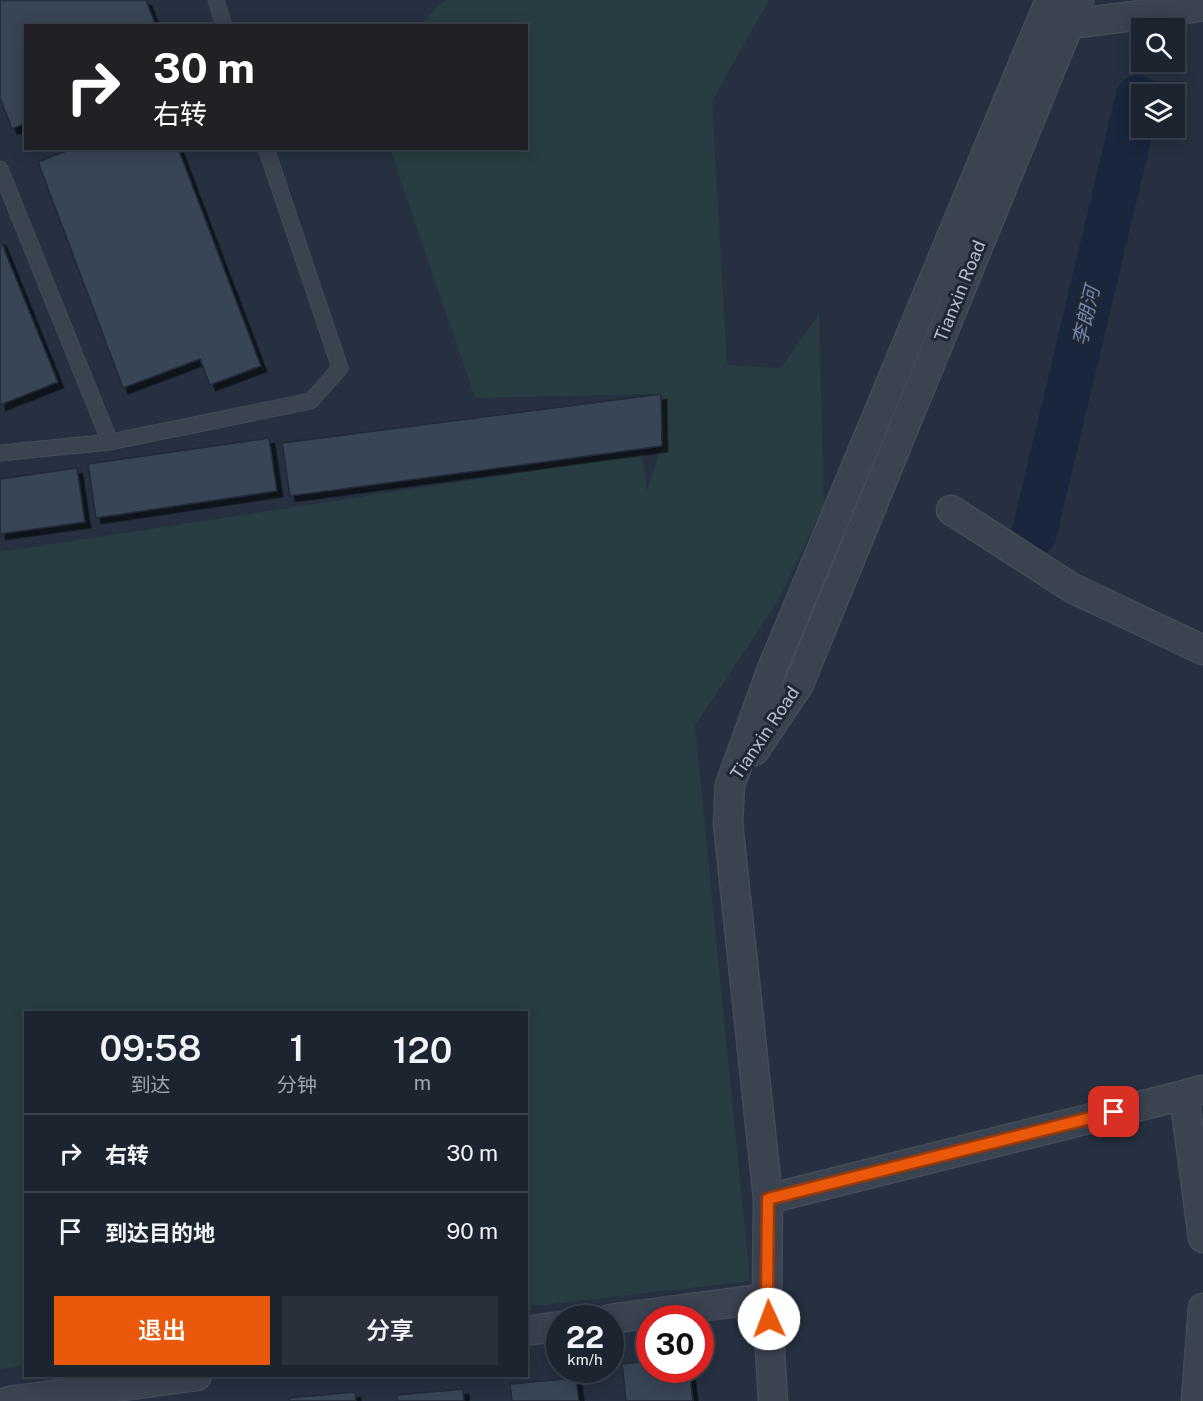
<!DOCTYPE html>
<html lang="zh">
<head>
<meta charset="utf-8">
<style>
  :root { --surface:#1c2430; --page:#29303c; --text:#f1f3f6; --muted:#a0a4ab; --line:#3a414c; --accent:#ea580c }
  body { margin:0; font-family:"Public Sans","Noto Sans SC",sans-serif; background:var(--page); color:var(--text); height:100vh; display:flex; flex-direction:column; font-size:22px; white-space:nowrap }
  * { box-sizing:border-box; margin:0 }
  p { font-size:20px; color:var(--muted) }
  .icon { flex:none; width:33px; height:33px; fill:none; stroke:currentColor; stroke-width:2; stroke-linecap:round; stroke-linejoin:round }
  .map { position:relative; flex:1; overflow:hidden }
  .details { position:absolute; left:24px; top:1011px; width:504px; height:366px; display:flex; flex-direction:column; background:var(--surface); border-radius:0px; box-shadow:0 3px 15px #0003,0 0 0 2px var(--line) }
  .details>* { flex:none }
  .hud { position:absolute; left:24px; top:24px; width:504px; height:126px; border-radius:0px; box-shadow:0 3px 15px #0003,0 0 0 2px var(--line); background:#202124; color:#fff; overflow:hidden }
  .buttons { position:absolute; left:1131px; top:18px; display:grid; gap:12px }
  .buttons a { display:grid; place-items:center; width:54px; height:54px; border-radius:0px; background:var(--surface); box-shadow:0 3px 15px #0003,0 0 0 2px var(--line); font-size:30px }
  .speed { position:absolute; left:546px; top:1305px; display:flex; gap:12px; font-size:30px; font-weight:700; text-align:center }
  .speed>* { display:grid; place-content:center; width:78px; height:78px; border-radius:50%; background:var(--surface); box-shadow:0 3px 15px #0003,0 0 0 2px var(--line); line-height:1 }
  .speed small { font-size:15px; font-weight:400 }
  .speed .limit { border:9px solid #d22; background:#fff; color:#111 }
  .pin { position:absolute; display:grid; place-items:center; width:51px; height:51px; color:#fff; margin:-26px; border-radius:12px; box-shadow:0 3px 9px #0006 }
  .me { position:absolute; width:66px; margin:-33px; rotate:358deg; stroke-linejoin:round; filter:drop-shadow(0 0 4px #0008) }
  .turn { display:flex; align-items:center; gap:21px; height:126px; padding:0 30px; font-size:27px }
  .turn .icon { width:78px; height:78px; stroke-width:2.5 }
  .turn b { display:block; font-size:42px; line-height:51px }
  .eta { display:flex; justify-content:space-evenly; align-items:center; height:102px; text-align:center }
  .eta b { font-size:36px; font-weight:600; line-height:42px }
  .button { display:flex; gap:12px; margin-top:auto; padding:12px 30px }
  .button a { flex:1; height:69px; border-radius:0px; background:var(--accent); color:#fff; font-size:24px; font-weight:600; line-height:69px; text-align:center }
  .button a+a { background:var(--page); color:var(--text) }
  ul { padding:0; list-style:none }
  li { display:flex; align-items:center; gap:18px; height:78px; padding:0 30px; border-top:2px solid var(--line) }
  li div { flex:1 }
  li b { display:block; font-size:22px }
  li em { font-style:normal }
  .map>svg:first-child { display:block }
  .green { fill:#283d41 }
  .lines { fill:none; stroke-linecap:round; stroke-linejoin:round }
  .river { stroke:#19263e; stroke-width:45 }
  .building { fill:#394456; stroke:#212937; stroke-width:1.5; filter:url(#shadow) }
  .service-casing { stroke:#444b59; stroke-width:17 }
  .minor-casing { stroke:#444b59; stroke-width:31 }
  .service { stroke:#3b4250; stroke-width:15 }
  .minor { stroke:#3b4250; stroke-width:28 }
  .route-casing { stroke:#983908; stroke-width:15 }
  .route { stroke:#ea580c; stroke-width:10 }
  .labels { text-anchor:middle; stroke-width:6; stroke-linejoin:round; paint-order:stroke }
  .street-label { font-size:18px; fill:#b7bdcb; stroke:#1f2735 }
  .water-label { font-size:20px; font-style:italic; fill:#7185a8; stroke:#1f2735 }
</style>
</head>
<body>
<div class="map">
<svg width="1203" height="1401" viewBox="0 0 1203 1401">
  <defs>
    <filter id="shadow"><feDropShadow dx="5.5" dy="5.5" stdDeviation="0" flood-color="#0009"/></filter>
  </defs>
  <rect width="100%" height="100%" fill="#263040"/>
  <path class="green" d="M 446,0 L 769,0 L 712,101 L 727,365 L 781,368 L 819,314 L 824,505 L 780,597 L 695,726 L 750,1281 L 527,1307 L 526,1012 L 26,1012 L 25,1366 L 0,1369 L 0,552 L 642,454 L 647,491 L 662,446 L 661,394 L 475,398 L 390,149 L 526,148 L 526,26 L 420,25 L 439,5 Z"/>
  <g class="lines">
    <path class="river" d="M 1034,534 L 1138,98"/>
  </g>
  <path class="building" d="M 0,0 L 146,0 L 156,26 L 26,26 L 26,123 L 12,129 L 0,98 Z
    M 74,148 L 178,148 L 261,366 L 210,385 L 200,359 L 123,388 L 38,162 Z
    M 0,239 L 58,382 L 0,405 Z
    M 661,394 L 662,446 L 290,496 L 282,443 Z
    M 269,438 L 277,491 L 96,518 L 88,464 Z
    M 77,468 L 85,522 L 0,534 L 0,479 Z
    M 650,1361 L 650,1370 L 689,1370 L 693,1401 L 626,1401 L 622,1364 Z
    M 576,1378 L 579,1401 L 512,1401 L 510,1384 Z
    M 463,1389 L 464,1401 L 397,1401 L 397,1395 Z
    M 355,1392 L 356,1401 L 290,1401 L 289,1398 Z"/>
  <g class="lines">
    <g class="service-casing">
      <path id="service" d="M 216,0 L 224,26
        M 0,169 L 110,442
        M 0,453 L 110,442 L 311,401 L 340,368 L 266,148"/>
    </g>
    <g class="minor-casing">
      <path id="minor" d="M 1054,26 L 1165,12 L 1203,6
        M 951,510 L 1072,588 L 1203,650
        M 754,751 L 799,684 L 1079,0
        M 1201,1090 L 1184,1095 L 1203,1238
        M 768,1199 L 1184,1095
        M 610,1319 L 767,1298
        M 526,1331 L 560,1326
        M 9,1401 L 197,1376
        M 773,1401 L 767,1298 L 768,1199 L 728,823 L 730,785 L 772,669 L 1050,0
        M 1196,1401 L 1203,1308"/>
    </g>
    <use href="#service" class="service"/>
    <use href="#minor" class="minor"/>
  </g>
  <g class="lines">
    <g class="route-casing">
      <path id="route" d="M 769,1319 L 767,1298 L 768,1199 L 1114,1112"/>
    </g>
    <use href="#route" class="route"/>
  </g>
  <g class="labels">
    <g class="street-label">
      <text transform="translate(960 291) rotate(-68)" y="6">Tianxin Road</text>
      <text transform="translate(765 733) rotate(-56)" y="6">Tianxin Road</text>
    </g>
    <g class="water-label">
      <text transform="translate(1086 316) rotate(-77)" y="7">李朗河</text>
    </g>
  </g>
</svg>
<div class="buttons">
<a><svg class="icon" aria-label="search" viewBox="0 0 24 24"><circle cx="10" cy="10" r="6"/><path d="M15 15l6 6"/></svg></a>
<a><svg class="icon" aria-label="layers" viewBox="0 0 24 24"><path d="M12 4l9 5-9 5-9-5zM3 14l9 5 9-5"/></svg></a>
</div>
<div class="speed"><div>22<small>km/h</small></div><div class="limit">30</div></div>
<div class="pin" style="left:1114px;top:1112px;background:#d93025"><svg class="icon" aria-label="arrive" viewBox="0 0 24 24"><path d="M6 21V4h12l-3 4 3 4H6"/></svg></div>
<svg class="me" style="left:769px;top:1319px" viewBox="-20 -20 40 40"><circle r="19" fill="#fff"/><path d="M0-13L10 11 0 6-10 11z" fill="#ea580c"/></svg>
<div class="hud">
<div class="turn"><svg class="icon" aria-label="right" viewBox="0 0 24 24"><path d="M7 20v-9h11M14 6l5 5-5 5"/></svg><div><b>30 m</b>右转</div></div>
</div>
<section class="details">
<div class="eta">
<div><b>09:58</b><p>到达</p></div>
<div><b>1</b><p>分钟</p></div>
<div><b>120</b><p>m</p></div>
</div>
<ul>
<li><svg class="icon" aria-label="right" viewBox="0 0 24 24"><path d="M7 20v-9h11M14 6l5 5-5 5"/></svg><div><b>右转</b></div><em>30 m</em></li>
<li><svg class="icon" aria-label="arrive" viewBox="0 0 24 24"><path d="M6 21V4h12l-3 4 3 4H6"/></svg><div><b>到达目的地</b></div><em>90 m</em></li>
</ul>
<div class="button"><a>退出</a><a>分享</a></div>
</section>
</div>
</body>
</html>
